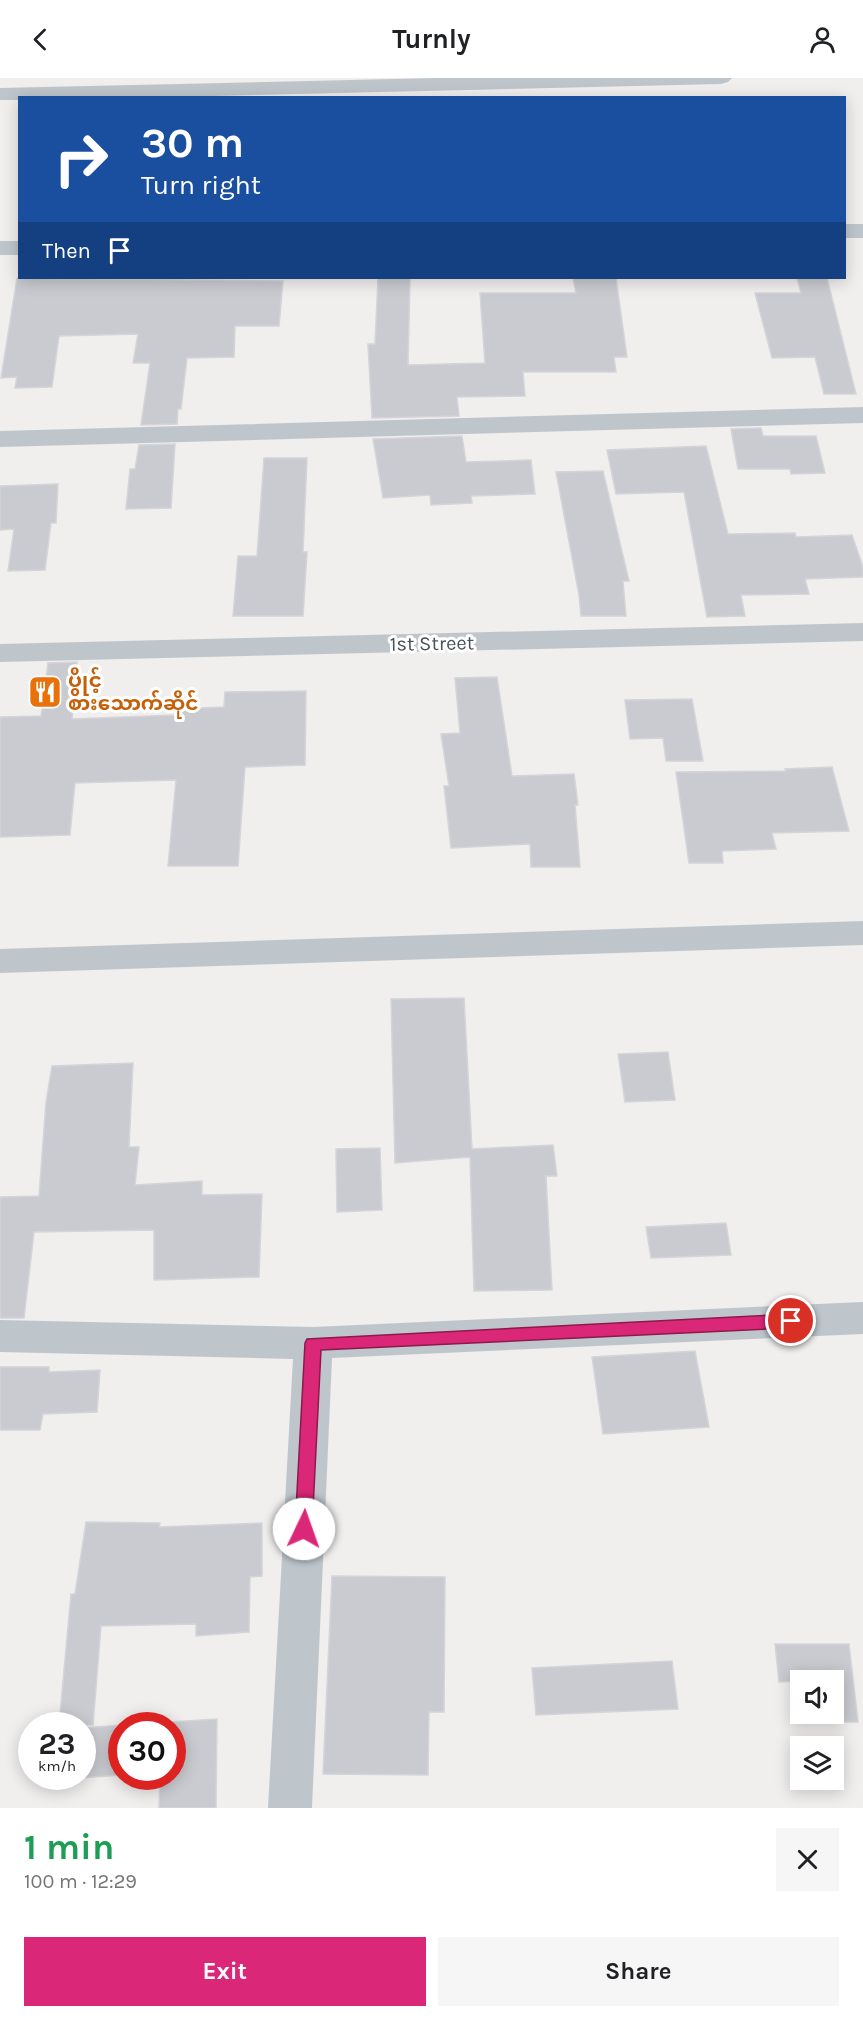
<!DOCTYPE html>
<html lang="en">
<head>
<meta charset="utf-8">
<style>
  :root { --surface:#fff; --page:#f6f6f6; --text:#202124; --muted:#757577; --accent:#db2777 }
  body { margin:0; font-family:Karla,"Noto Sans Myanmar",sans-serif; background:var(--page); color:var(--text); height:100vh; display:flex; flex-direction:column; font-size:22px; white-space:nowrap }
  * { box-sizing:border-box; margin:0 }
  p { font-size:20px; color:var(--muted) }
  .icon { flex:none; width:33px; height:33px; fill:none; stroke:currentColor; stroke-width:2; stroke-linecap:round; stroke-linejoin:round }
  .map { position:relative; height:1730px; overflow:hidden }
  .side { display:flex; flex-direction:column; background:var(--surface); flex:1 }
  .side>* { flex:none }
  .banner { position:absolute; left:18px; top:18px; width:828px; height:183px; border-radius:0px; box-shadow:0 3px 15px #0003; background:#1a4fa0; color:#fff; overflow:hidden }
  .tools { position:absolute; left:790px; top:1592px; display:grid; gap:12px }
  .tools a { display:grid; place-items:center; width:54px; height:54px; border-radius:0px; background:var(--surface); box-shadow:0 3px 15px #0003; font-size:30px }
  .speed { position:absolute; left:18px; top:1634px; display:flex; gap:12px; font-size:30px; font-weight:700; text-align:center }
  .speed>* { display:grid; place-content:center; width:78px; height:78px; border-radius:50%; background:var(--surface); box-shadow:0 3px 15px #0003; line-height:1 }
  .speed small { font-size:15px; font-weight:400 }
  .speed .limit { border:9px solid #d22; background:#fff; color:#111 }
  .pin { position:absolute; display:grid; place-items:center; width:51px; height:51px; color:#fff; margin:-26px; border:3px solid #fff; border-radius:50%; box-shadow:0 2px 6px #0007 }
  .me { position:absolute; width:66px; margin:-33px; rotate:3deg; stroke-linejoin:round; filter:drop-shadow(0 0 4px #0008) }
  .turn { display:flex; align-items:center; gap:21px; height:126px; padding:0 24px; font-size:27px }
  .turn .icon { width:78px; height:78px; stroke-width:2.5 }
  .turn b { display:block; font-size:42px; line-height:51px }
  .then { display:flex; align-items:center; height:57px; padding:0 24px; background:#0003; gap:12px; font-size:22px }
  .round { display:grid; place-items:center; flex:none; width:63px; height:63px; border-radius:0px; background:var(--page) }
  .overview { display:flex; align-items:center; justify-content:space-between; height:102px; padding:0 24px }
  h1 { font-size:36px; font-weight:700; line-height:45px; color:#1e9e55 }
  .primary-button { display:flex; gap:12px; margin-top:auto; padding:12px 24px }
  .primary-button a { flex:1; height:69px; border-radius:0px; background:var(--accent); color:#fff; font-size:24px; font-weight:700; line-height:69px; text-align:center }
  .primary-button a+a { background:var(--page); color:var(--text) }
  header { display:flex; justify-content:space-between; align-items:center; height:78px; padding:0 24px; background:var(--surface); font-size:27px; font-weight:700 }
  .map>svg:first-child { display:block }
  .building { fill:#c9cbd0; stroke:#d3d5d9; stroke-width:1.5 }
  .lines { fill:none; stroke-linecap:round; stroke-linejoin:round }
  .minor { fill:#bec6cc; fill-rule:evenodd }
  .route { fill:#db2777; stroke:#8e194d; stroke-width:1.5 }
  .labels { text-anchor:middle; stroke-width:6; stroke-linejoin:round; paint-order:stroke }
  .street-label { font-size:20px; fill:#48525a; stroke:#fff }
  .food-label { font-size:20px; font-weight:bold; fill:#c56008; stroke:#fff; text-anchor:start }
</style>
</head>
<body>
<header><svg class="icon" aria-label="back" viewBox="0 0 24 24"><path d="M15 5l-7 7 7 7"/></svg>Turnly<svg class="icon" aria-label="person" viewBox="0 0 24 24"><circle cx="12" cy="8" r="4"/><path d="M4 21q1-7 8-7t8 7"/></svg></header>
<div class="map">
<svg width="863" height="1730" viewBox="0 0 863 1730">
  <rect width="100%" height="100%" fill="#f1eeee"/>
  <path class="building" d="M 17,200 L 283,203 L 279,248 L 235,248 L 234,279 L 187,280 L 181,331 L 178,331 L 177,346 L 141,347 L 150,285 L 133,285 L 138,256 L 59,258 L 52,309 L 15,310 L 17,299 L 1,300 Z
    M 378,200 L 410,200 L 408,287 L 485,285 L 480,215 L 576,215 L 573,200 L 616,200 L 627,279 L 614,279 L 616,294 L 523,294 L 525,318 L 457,319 L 459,338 L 372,340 L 368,266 L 375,266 Z
    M 797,200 L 827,200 L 856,316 L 824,316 L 815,279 L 772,280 L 755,215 L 801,215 Z
    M 761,350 L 763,358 L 816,358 L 825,395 L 791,396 L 790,391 L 738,391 L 731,351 Z
    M 462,358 L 466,384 L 531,382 L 535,416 L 471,418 L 472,425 L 431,427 L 430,417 L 383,420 L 373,361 Z
    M 175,366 L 171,430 L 126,431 L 130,391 L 135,391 L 139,367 Z
    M 706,368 L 728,456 L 795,455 L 796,459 L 852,457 L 863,489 L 863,499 L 805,501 L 809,516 L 741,517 L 745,538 L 707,539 L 684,414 L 616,416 L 607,372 Z
    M 264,380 L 307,380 L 303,474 L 307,474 L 303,538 L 233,538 L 238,478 L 257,478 Z
    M 603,393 L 629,503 L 623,503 L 626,538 L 581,538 L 579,517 L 556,394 Z
    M 58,406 L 56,445 L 51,445 L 45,492 L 8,493 L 14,451 L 0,452 L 0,408 Z
    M 77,584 L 72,641 L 176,637 L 176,631 L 224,629 L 225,614 L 306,613 L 305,687 L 245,689 L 238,788 L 168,788 L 176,702 L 75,705 L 70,757 L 0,759 L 0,639 L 41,638 L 48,585 Z
    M 497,599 L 512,698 L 574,696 L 578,727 L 575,727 L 580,789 L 531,789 L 530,766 L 451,770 L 444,708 L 449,708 L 441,656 L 460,655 L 455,600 Z
    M 692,621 L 703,683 L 666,683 L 663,660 L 630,661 L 625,622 Z
    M 832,689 L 849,753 L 772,755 L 776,771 L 722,773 L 723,785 L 689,785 L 676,694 L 786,693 L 785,691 Z
    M 464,920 L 472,1071 L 553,1067 L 557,1098 L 546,1098 L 552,1212 L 474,1213 L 470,1079 L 395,1085 L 391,921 Z
    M 668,974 L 675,1022 L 625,1024 L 618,976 Z
    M 133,985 L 129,1069 L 139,1069 L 135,1107 L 202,1103 L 202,1117 L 262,1116 L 259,1199 L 154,1202 L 154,1152 L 34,1154 L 24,1240 L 0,1240 L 0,1119 L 39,1118 L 46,1024 L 52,988 Z
    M 380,1070 L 382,1132 L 337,1134 L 336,1071 Z
    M 726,1145 L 731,1177 L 651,1180 L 646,1149 Z
    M 695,1273 L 709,1349 L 603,1356 L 592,1279 Z
    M 0,1289 L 49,1289 L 49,1294 L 100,1292 L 97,1334 L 43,1336 L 40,1352 L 0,1352 Z
    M 86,1444 L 160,1445 L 159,1449 L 262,1445 L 262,1498 L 250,1499 L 249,1554 L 196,1558 L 196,1546 L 101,1548 L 93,1647 L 59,1647 L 71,1516 L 75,1516 Z
    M 332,1498 L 445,1499 L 444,1634 L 429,1634 L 428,1697 L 323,1696 Z
    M 775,1566 L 849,1566 L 858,1644 L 807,1644 L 806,1635 L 834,1635 L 834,1602 L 779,1604 Z
    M 672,1583 L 678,1631 L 536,1637 L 532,1590 Z
    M 217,1641 L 216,1730 L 159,1730 L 160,1698 L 172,1698 L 172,1647 L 122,1647 Z
    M 122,1647 L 122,1697 L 62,1701 L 62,1698 L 82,1698 L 82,1650 Z"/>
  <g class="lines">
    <path class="minor" d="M 436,0 L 732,0 L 728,4 L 721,6 L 129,20 L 20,20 L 20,22 L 0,22 L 0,10 Z
      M 844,146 L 863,146 L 863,160 L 844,160 Z
      M 0,163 L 20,163 L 20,177 L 0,177 Z
      M 863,329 L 863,345 L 0,369 L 0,353 Z
      M 863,545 L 863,563 L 0,584 L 0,566 Z
      M 863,843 L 863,867 L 0,895 L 0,871 Z
      M 863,1224 L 863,1256 L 332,1280 L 312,1730 L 268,1730 L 293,1281 L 0,1274 L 0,1242 L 313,1249 Z"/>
  </g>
  <path class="route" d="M 791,1236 L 797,1238 L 799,1243 L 797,1248 L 791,1250 L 321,1272 L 312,1451 L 310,1457 L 304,1459 L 298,1457 L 295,1451 L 305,1265 L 307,1261 Z"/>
  <defs>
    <g id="restaurant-square" transform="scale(1.725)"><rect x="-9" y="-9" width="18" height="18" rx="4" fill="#e8710a" stroke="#fff"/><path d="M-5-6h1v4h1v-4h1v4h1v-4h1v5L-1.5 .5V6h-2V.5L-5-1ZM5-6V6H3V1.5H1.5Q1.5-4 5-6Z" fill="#fff"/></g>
  </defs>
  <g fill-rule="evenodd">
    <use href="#restaurant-square" x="45" y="614"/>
  </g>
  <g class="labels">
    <g class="street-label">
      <text transform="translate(432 565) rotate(-1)" y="7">1st Street</text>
    </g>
    <g class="food-label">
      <text x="68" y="609">ပွိုင့်<tspan x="68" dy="23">စားသောက်ဆိုင်</tspan></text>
    </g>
  </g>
</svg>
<div class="tools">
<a><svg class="icon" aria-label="sound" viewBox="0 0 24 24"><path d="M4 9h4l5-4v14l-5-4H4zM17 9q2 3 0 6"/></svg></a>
<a><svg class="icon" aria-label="layers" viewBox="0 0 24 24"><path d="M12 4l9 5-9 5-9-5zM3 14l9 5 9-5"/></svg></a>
</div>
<div class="speed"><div>23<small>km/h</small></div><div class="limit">30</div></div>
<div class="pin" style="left:791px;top:1243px;background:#d93025"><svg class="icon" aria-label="arrive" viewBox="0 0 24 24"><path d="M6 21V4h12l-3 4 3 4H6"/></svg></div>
<svg class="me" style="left:304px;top:1451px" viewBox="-20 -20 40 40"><circle r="19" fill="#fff"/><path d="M0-13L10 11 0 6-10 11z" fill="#db2777"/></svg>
<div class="banner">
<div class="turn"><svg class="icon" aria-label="right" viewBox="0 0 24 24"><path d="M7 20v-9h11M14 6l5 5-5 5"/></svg><div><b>30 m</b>Turn right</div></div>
<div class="then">Then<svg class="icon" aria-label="arrive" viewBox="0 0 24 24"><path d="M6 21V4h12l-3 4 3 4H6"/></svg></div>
</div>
</div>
<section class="side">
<div class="overview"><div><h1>1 min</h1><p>100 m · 12:29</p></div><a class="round"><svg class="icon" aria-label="close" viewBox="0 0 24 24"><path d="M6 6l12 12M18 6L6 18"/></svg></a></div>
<div class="primary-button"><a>Exit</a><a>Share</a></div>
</section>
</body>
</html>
